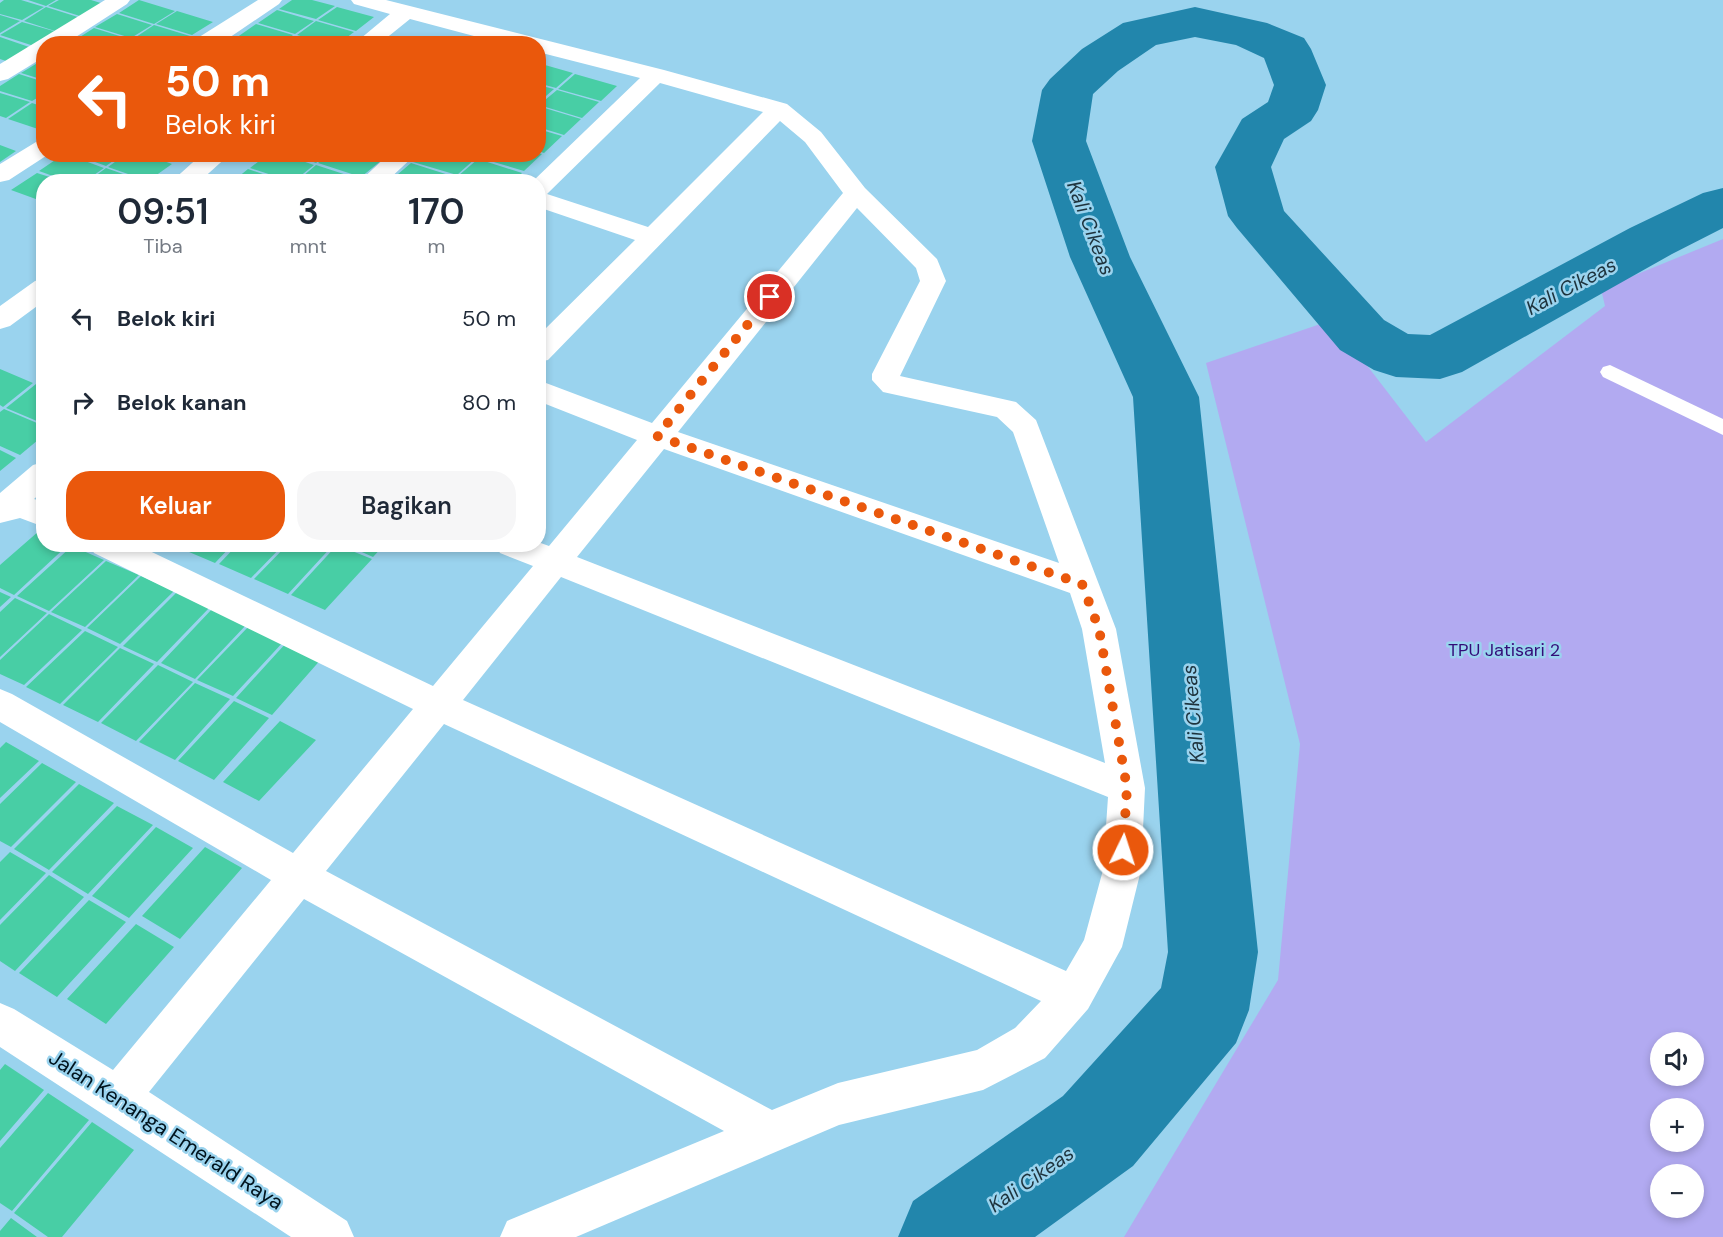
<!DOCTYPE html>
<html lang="id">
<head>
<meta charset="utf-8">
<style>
  :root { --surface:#fff; --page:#f6f6f7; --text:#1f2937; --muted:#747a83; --accent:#ea580c }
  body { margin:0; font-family:"DM Sans",sans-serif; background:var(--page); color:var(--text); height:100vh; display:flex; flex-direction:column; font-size:22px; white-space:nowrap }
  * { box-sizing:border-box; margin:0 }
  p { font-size:20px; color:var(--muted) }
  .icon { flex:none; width:33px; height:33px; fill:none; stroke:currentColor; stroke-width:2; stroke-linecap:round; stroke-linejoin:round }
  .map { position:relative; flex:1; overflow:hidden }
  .details { position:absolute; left:36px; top:174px; width:510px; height:378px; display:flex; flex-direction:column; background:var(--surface); border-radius:24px; box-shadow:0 3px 9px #0003 }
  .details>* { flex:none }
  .guide { position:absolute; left:36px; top:36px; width:510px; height:126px; border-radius:24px; box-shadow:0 3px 9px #0003; background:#ea580c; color:#fff; overflow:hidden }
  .fabs { position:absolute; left:1650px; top:1032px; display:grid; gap:12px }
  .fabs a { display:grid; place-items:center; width:54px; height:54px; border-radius:50%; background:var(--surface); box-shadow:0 3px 9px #0003; font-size:30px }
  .pin { position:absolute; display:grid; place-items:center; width:51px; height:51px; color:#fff; margin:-26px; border:3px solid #fff; border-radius:50%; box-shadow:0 2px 6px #0007 }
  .me { position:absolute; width:66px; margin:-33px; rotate:4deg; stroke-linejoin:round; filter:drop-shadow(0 0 4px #0008) }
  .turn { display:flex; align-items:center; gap:21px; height:126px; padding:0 30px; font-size:27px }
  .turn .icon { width:78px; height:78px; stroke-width:2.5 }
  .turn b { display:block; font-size:42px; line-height:51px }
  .eta { display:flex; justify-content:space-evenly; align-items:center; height:102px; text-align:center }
  .eta b { font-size:36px; font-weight:600; line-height:42px }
  .button { display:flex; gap:12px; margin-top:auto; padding:12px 30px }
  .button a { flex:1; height:69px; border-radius:24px; background:var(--accent); color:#fff; font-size:24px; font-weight:600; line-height:69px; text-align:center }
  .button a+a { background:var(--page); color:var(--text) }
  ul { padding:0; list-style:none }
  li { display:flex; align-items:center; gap:18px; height:84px; padding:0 30px }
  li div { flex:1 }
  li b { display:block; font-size:22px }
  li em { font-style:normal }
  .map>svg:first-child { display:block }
  .green { fill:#b2aaf1; fill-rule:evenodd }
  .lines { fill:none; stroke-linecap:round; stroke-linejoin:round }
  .river { fill:#2286ac; fill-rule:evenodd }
  .building { fill:#48cea5 }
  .lane { fill:#fff; fill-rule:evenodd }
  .street { fill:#fff; fill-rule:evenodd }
  .route { stroke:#ea580c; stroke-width:10; stroke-dasharray:0 18 }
  .labels { text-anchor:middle; stroke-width:5; stroke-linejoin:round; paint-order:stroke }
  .park-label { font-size:18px; fill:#330c78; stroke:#9ad3ee }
  .water-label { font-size:20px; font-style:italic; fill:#1e333d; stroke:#9ad3ee }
  .near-street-label { font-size:21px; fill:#00131d; stroke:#9ad3ee }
</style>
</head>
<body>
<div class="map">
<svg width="1723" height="1237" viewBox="0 0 1723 1237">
  <rect width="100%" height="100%" fill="#9ad3ee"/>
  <path class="green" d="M 1723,239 L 1723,1237 L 1124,1237 L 1278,980 L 1300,744 L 1206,363 L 1332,320 L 1426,442 L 1605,306 L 1601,289 ZM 1660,1042 L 1694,1042 L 1694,1076 L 1660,1076 ZM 1660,1108 L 1694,1108 L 1694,1142 L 1660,1142 ZM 1660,1174 L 1694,1174 L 1694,1208 L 1660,1208 Z"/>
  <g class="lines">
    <path class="river" d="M 1195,7 L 1267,23 L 1304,38 L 1311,49 L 1326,85 L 1318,110 L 1311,121 L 1284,139 L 1271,167 L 1284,211 L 1384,320 L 1408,334 L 1430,335 L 1630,228 L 1703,193 L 1723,188 L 1723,228 L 1672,254 L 1462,372 L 1440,379 L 1396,377 L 1374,370 L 1340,350 L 1237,228 L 1228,216 L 1215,167 L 1242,119 L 1268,102 L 1274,85 L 1264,58 L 1236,45 L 1195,37 L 1156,45 L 1118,71 L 1093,94 L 1086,141 L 1130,257 L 1199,397 L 1258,952 L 1249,1010 L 1236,1043 L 1133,1166 L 1035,1237 L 898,1237 L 913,1201 L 1063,1096 L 1161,988 L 1168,952 L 1133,397 L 1070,257 L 1032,141 L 1042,90 L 1050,79 L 1082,49 L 1123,23 Z"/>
  </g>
  <path class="building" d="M 4,0 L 21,0 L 44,7 L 22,20 L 0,14 L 0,3 Z
    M 28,0 L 56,0 L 46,6 Z
    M 59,0 L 91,0 L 104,4 L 83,17 L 48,6 Z
    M 139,0 L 175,11 L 154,24 L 119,13 Z
    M 292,0 L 312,0 L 335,6 L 316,19 L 279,9 Z
    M 46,7 L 81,18 L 58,32 L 24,21 Z
    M 337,7 L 374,17 L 356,31 L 318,20 Z
    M 277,10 L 314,21 L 295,34 L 258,23 Z
    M 177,11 L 213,22 L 192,35 L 156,24 Z
    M 117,14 L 152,25 L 131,38 L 95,27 Z
    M 0,15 L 20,21 L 0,33 Z
    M 316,21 L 354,32 L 338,44 L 327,44 L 297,35 Z
    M 22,22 L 57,32 L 34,46 L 0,35 Z
    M 256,24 L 293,35 L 282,44 L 256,44 L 236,38 Z
    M 154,25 L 190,36 L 179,44 L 148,44 L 133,39 Z
    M 94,28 L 129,39 L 123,44 L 72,42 Z
    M 295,36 L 321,43 L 321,44 L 284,44 Z
    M 423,36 L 446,43 L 446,44 L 413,44 Z
    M 0,37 L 32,48 L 9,62 L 0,59 Z
    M 44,59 L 44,80 L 21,73 Z
    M 538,63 L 573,73 L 556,88 L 538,83 Z
    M 19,74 L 44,82 L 44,94 L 32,101 L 0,91 L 0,86 Z
    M 575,74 L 617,86 L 601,101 L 558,89 Z
    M 538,85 L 554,89 L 538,103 Z
    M 557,90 L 599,102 L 582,118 L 539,105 Z
    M 0,93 L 30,102 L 6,118 L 0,116 Z
    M 32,103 L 44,107 L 44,131 L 8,119 Z
    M 538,106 L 581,119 L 564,135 L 538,127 Z
    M 538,129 L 562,136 L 544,153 L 538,151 Z
    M 0,145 L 16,151 L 0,162 Z
    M 538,153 L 542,154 L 524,171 L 480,158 L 483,154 Z
    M 64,154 L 66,154 L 104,168 L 84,182 L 70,182 L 39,171 Z
    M 73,154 L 123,154 L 106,166 Z
    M 126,154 L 145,154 L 172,164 L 148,181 L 108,167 Z
    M 152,154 L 185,154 L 174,162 Z
    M 268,154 L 282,154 L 314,165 L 293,182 L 250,168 Z
    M 291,154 L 326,154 L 316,163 Z
    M 329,154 L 363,154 L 382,160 L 361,177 L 318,163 Z
    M 421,154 L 463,154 L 476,158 L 457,175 L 413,162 Z
    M 478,159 L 522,173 L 513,182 L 475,182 L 458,176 Z
    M 411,163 L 455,177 L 449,182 L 391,180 Z
    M 316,165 L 359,179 L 356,182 L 296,182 Z
    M 106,168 L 143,181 L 143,182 L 87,182 Z
    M 248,169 L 284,181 L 284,182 L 232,182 Z
    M 37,173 L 62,181 L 44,182 L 44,202 L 11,190 Z
    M 0,369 L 33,383 L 3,407 L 0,405 Z
    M 36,384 L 44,387 L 44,424 L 6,408 Z
    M 4,409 L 44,426 L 44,435 L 20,455 L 0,446 L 0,412 Z
    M 0,450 L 16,458 L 0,471 Z
    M 39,531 L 44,533 L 44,544 L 69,544 L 14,595 L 0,588 L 0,565 Z
    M 187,544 L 233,544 L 215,563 L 182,549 Z
    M 238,544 L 284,544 L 251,578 L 219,564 Z
    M 288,544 L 334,544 L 288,594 L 254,579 Z
    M 344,544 L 385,544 L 373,557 Z
    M 337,545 L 372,559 L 325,610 L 291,595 Z
    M 72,546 L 104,560 L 49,611 L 17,596 Z
    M 106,561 L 139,575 L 85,627 L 51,612 Z
    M 141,576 L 174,591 L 120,644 L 87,628 Z
    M 0,592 L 11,597 L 0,607 Z
    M 177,592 L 210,607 L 157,662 L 123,646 Z
    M 15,598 L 47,613 L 0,657 L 0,612 Z
    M 213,608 L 247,624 L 195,679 L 161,663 Z
    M 49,614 L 82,630 L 24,685 L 0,674 L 0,660 Z
    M 250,625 L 285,640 L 233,696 L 197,680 Z
    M 85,631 L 118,647 L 60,704 L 26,687 Z
    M 287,642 L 323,657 L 272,715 L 236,698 Z
    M 120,648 L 154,664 L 98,722 L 63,705 Z
    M 158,665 L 193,682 L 136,741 L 101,723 Z
    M 195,683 L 230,699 L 175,760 L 139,742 Z
    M 234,701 L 269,718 L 214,780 L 178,761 Z
    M 280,721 L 316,740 L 259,801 L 223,782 Z
    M 6,742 L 39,761 L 0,798 L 0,748 Z
    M 42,763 L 76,782 L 11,847 L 0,841 L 0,804 Z
    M 79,784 L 114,803 L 49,870 L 14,849 Z
    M 117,806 L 153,825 L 88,894 L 52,872 Z
    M 156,827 L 193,848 L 129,918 L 92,896 Z
    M 205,847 L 242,868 L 180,939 L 142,916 Z
    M 10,852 L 46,873 L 0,920 L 0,862 Z
    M 49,875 L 84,897 L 15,971 L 0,961 L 0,925 Z
    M 89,900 L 126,922 L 57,997 L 19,973 Z
    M 136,924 L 174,947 L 106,1024 L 67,999 Z
    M 5,1064 L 44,1090 L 0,1141 L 0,1070 Z
    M 48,1093 L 89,1120 L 12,1211 L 0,1203 L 0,1148 Z
    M 92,1122 L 134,1150 L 62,1237 L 48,1237 L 14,1213 Z
    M 11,1218 L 37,1237 L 0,1237 L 0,1231 Z"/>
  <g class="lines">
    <path class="lane" d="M 1610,365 L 1723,419 L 1723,435 L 1603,377 L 1600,372 L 1603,367 Z"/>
    <path class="street" d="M 105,0 L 130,0 L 127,4 L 65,44 L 44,44 L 44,57 L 8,79 L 0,81 L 0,64 Z
      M 258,0 L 282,0 L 279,4 L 220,44 L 193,44 L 196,39 Z
      M 351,0 L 386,0 L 664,70 L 787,104 L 821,132 L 865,188 L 937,259 L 946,281 L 900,376 L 1016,402 L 1036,420 L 1116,629 L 1145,788 L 1141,870 L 1122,947 L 1088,1009 L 1045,1058 L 983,1090 L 839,1125 L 576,1237 L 500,1237 L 507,1221 L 724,1131 L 304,899 L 149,1092 L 347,1221 L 354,1237 L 291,1237 L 0,1047 L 0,1003 L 14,1009 L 113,1070 L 271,880 L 0,722 L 0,689 L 12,694 L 293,853 L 413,709 L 94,553 L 89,544 L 135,544 L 433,686 L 533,566 L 500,553 L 495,544 L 538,544 L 538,542 L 549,546 L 637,440 L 538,401 L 538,380 L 652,423 L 843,193 L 805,142 L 780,121 L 548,360 L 538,362 L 538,336 L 635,240 L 538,207 L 538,182 L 532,182 L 640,78 L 538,52 L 538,44 L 504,44 L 410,19 L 379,44 L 354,44 L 390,14 L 354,4 ZM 660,83 L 763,112 L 648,227 L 547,194 ZM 857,208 L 916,268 L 920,281 L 872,374 L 872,380 L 883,392 L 997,417 L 1013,432 L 1059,563 L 678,432 ZM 664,449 L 1070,593 L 1082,629 L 1105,763 L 577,557 ZM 561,577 L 1108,797 L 1103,870 L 1084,940 L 1066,971 L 463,700 ZM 444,724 L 1041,1001 L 1015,1028 L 977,1050 L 838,1083 L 772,1110 L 326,871 Z
      M 44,140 L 44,154 L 49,154 L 9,180 L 0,182 L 0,164 L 36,142 Z
      M 202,154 L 230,154 L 199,182 L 171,182 Z
      M 389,154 L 416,154 L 386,182 L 359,182 Z
      M 44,278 L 44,301 L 10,326 L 0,329 L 0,306 L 35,281 Z
      M 44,462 L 44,490 L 34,499 L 44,502 L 44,527 L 20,518 L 0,523 L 0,493 L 33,465 Z"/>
  </g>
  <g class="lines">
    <path class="route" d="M 770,297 L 657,436 L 1082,584 L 1099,629 L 1127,788 L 1123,850"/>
  </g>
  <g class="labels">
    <g class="park-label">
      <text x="1504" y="656">TPU Jatisari 2</text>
    </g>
    <g class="water-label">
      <text transform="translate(1091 228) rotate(69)" y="7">Kali Cikeas</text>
      <text transform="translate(1571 286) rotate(-28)" y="7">Kali Cikeas</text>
      <text transform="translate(1193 714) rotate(-95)" y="7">Kali Cikeas</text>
      <text transform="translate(1031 1179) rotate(-35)" y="7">Kali Cikeas</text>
    </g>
    <g class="near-street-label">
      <text transform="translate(166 1130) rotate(33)" y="7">Jalan Kenanga Emerald Raya</text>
    </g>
  </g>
</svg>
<div class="fabs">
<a><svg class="icon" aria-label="sound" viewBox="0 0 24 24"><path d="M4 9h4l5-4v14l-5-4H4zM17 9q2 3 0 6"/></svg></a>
<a>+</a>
<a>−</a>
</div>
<div class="pin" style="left:770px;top:297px;background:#d93025"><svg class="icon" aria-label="arrive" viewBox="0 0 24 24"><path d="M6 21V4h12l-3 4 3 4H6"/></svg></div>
<svg class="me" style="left:1123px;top:850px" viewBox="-20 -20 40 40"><circle r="17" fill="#ea580c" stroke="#fff" stroke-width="3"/><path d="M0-11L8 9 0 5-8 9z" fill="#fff"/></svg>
<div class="guide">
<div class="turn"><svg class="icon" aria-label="left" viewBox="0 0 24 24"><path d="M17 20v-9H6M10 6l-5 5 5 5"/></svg><div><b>50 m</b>Belok kiri</div></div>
</div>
<section class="details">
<div class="eta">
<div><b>09:51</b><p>Tiba</p></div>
<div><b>3</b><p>mnt</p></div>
<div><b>170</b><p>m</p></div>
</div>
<ul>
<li><svg class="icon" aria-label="left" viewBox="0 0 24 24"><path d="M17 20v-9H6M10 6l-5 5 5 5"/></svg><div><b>Belok kiri</b></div><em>50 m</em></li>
<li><svg class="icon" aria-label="right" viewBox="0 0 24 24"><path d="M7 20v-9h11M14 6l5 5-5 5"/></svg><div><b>Belok kanan</b></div><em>80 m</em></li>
</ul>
<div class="button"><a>Keluar</a><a>Bagikan</a></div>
</section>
</div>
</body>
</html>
